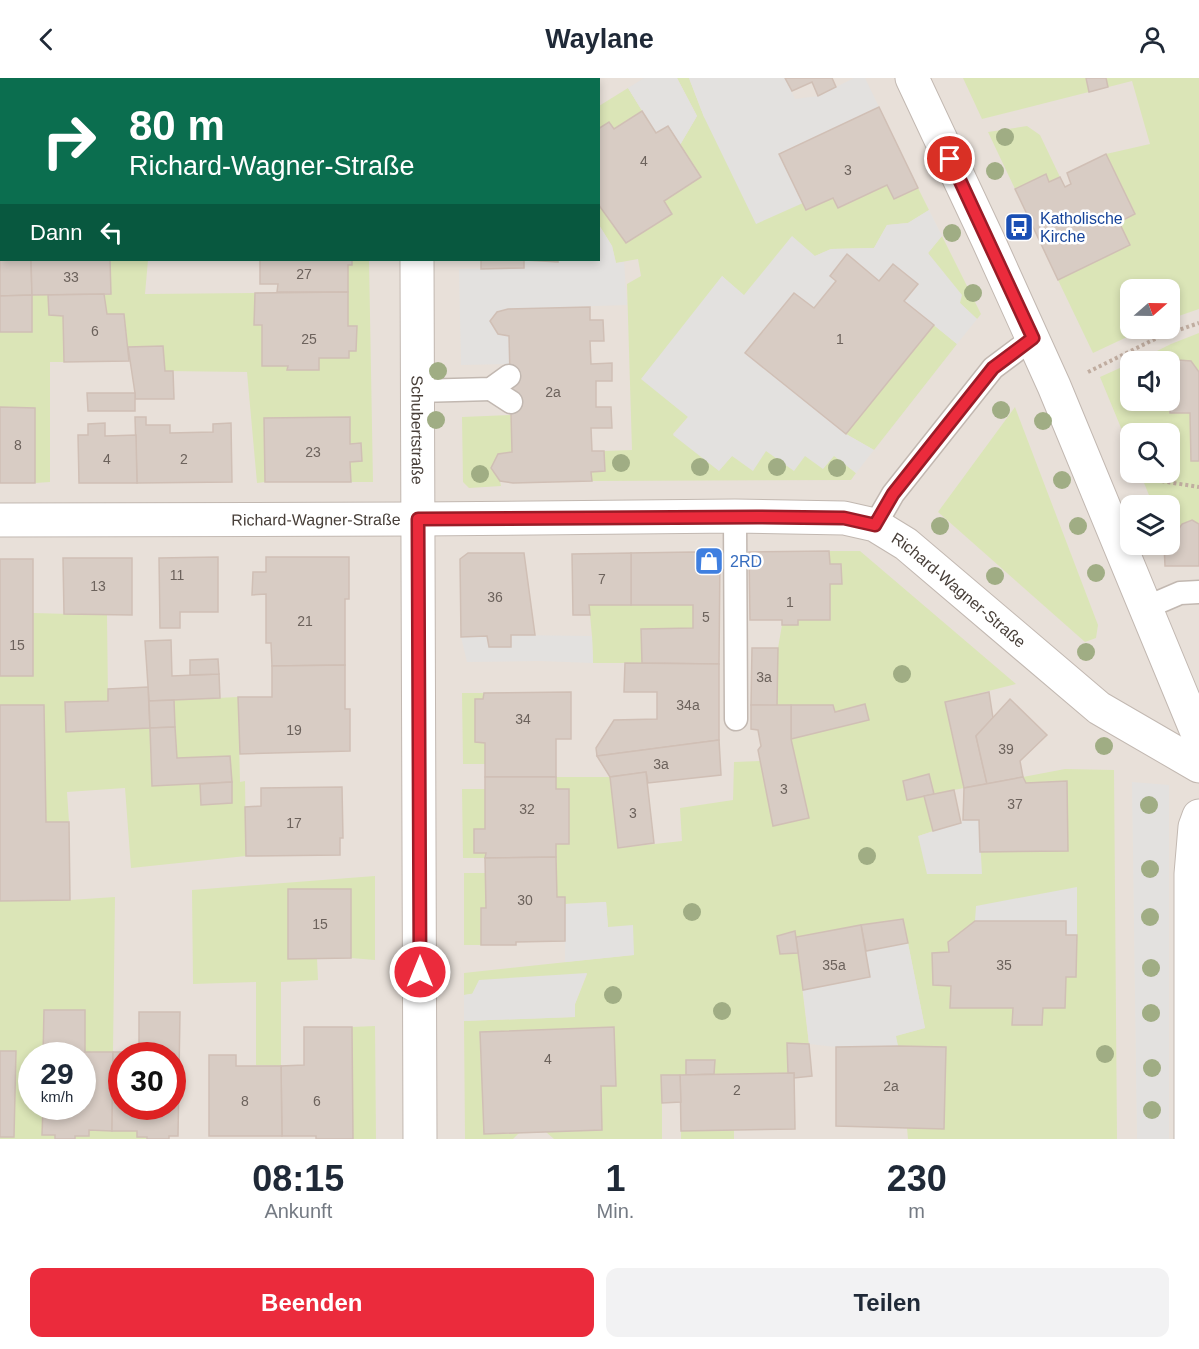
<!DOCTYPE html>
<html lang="de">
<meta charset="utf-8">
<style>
:root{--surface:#fff;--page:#f2f2f3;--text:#1f2937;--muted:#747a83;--accent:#eb2b3c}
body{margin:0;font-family:Helvetica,sans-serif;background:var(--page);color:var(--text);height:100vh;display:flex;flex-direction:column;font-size:22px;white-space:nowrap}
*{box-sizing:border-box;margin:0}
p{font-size:20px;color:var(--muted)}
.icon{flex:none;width:33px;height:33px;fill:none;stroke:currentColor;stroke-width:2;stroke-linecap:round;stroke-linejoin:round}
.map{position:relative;height:1061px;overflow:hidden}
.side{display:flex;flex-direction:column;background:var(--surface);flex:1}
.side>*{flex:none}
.hud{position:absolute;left:0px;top:0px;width:600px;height:183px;box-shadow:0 3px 9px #0003;background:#0b6e4f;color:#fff;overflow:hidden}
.needle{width:39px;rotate:70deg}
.tools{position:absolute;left:1120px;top:201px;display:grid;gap:12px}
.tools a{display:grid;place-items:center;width:60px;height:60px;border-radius:12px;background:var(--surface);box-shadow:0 3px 9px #0003;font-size:30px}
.speed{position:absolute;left:18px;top:964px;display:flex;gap:12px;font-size:30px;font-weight:700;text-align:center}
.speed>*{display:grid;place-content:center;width:78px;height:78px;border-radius:50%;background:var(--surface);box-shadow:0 3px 9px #0003;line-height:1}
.speed small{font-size:15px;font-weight:400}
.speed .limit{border:9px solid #d22;background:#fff;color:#111}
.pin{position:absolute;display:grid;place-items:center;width:51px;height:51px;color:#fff;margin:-26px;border:3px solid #fff;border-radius:50%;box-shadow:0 2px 6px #0007}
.me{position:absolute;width:66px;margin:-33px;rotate:0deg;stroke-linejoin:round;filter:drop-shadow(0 0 4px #0008)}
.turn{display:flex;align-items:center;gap:21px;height:126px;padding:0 30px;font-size:27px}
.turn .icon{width:78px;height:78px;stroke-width:2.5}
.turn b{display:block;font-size:42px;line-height:51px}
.then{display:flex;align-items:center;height:57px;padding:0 30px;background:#0003;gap:12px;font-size:22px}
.eta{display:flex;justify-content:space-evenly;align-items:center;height:102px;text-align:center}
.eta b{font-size:36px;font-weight:700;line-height:42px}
.action{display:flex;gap:12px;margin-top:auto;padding:12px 30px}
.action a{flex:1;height:69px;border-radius:12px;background:var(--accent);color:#fff;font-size:24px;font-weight:700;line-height:69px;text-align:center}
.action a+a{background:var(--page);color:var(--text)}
header{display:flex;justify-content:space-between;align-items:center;height:78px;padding:0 30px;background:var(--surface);font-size:27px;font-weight:700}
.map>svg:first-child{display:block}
</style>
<header><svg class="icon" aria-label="back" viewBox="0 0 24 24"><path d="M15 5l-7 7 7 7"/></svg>Waylane<svg class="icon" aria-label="person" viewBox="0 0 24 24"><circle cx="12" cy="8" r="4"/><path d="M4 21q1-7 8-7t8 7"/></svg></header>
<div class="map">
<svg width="1199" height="1061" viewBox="0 0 1199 1061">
<rect width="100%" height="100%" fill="#f4efeb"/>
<path fill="#e8e0d9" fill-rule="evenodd" d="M0 0H1199V763L1187 1061H0ZM2 2H598V182H2ZM1131 212H1170V250H1131ZM1131 284H1170V322H1131ZM1131 356H1170V394H1131ZM1131 428H1170V466H1131ZM32 978H82V1029H32ZM122 978H172V1029H122Z"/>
<g fill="#dbe5b7" fill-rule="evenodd">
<path d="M677 0H689L704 39 803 125 807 132 833 120 838 130 887 107 894 121 918 110 929 132 908 145 887 147 874 170 831 171 815 178 744 218 722 198 688 339 673 356 719 392 732 378 766 373 805 378 834 377 856 395 851 402 592 403 591 394 605 393 604 373 632 372 627 206 641 198 638 181 616 185 612 168 599 147V126L672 136 664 123 680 67 697 38Z"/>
<path d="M963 0H1199V231L1170 241V212H1131V250L1144 251 1093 275 1058 202 1130 167 1119 144 1135 135 1106 76 1150 66 1132 3 982 41Z"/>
<path d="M628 10 642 33 614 51H599V28Z"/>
<path d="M1027 48 1040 57 1060 99 1049 104 1045 97 1015 111 988 54Z"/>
<path d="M942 158 981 236 977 241 960 225 928 175Z"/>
<path d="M110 182H148L145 216 255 215 254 247H262V288H288V292H319V280L349 273 356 272 357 249 348 248V187L351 186 352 182H369L373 404H351L350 384 362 383 361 366H350L349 339 265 340V404L257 405 247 294 165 293 163 268 128 269 124 236H107L104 217 111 216Z"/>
<path d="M32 217H48L63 238 64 284H50V404L35 405V330L0 329V254L32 253Z"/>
<path d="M934 247 957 266 874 372 846 356Z"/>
<path d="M1199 255V294L1170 290V284H1135L1171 266Z"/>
<path d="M1131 285V322L1170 323V335H1190L1191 382 1199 383V446L1192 442 1182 446 1177 454H1170V428L1153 427 1140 395 1170 394V356H1131V374L1100 299Z"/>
<path d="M1015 329 1098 547 1096 560 1085 564 938 434Z"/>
<path d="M511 337 512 374 498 376 491 390 500 403 501 408 469 410 463 404 462 339Z"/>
<path d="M829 473H860L1016 606 945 624 964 710 934 716 928 696 903 703 907 721 924 718 933 753 919 758 981 796 980 774 1067 773 1066 704 1026 705 1023 699 1065 691 1114 692 1117 1061H908L907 1050H944L946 969 898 968 895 958 925 950 903 841 796 859 795 853 777 858 780 876 798 875 809 966 787 965 788 995 714 996V982H686V997H662V1061H554L546 1054 602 1052 601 1008 616 1007 614 949 480 954 484 1056 519 1055 513 1061H465L464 943 574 939 575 926 587 896 464 917V895L633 877 608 849 606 824 565 826 557 819 556 766H569L556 711V699H610L618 770 682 763 680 730 733 722 734 684 760 683 773 747 809 740 791 661 869 642 865 626 835 634 832 627 777 628 778 570 782 547H798V542L830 541ZM975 843 1077 857 1076 899H1066L1065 930H1043L1042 947H1013V930H951V908L933 907 932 875 949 874Z"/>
<path d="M589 527H693V550L641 551 642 585H593L592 558Z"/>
<path d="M33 535 107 537 108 623 65 624 150 650 152 707 200 706 201 727 232 725 230 678 177 680 174 622 238 619 240 704 245 703 246 778 131 790 125 710 67 714 69 744H46L44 627H0V598H33Z"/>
<path d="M462 615H484L483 621 475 622V664L485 665V686H463Z"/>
<path d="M462 711H485V751H474V774L486 775 485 780H463Z"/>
<path d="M464 795H486V830L481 831V867H464Z"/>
<path d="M375 798V882L351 880V811L317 880 318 902 281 904V988L256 987V904L193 906 192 812Z"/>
<path d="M115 819 113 974H85V932H44L43 978H32V1029H43L42 1057H55V1061H0V1059H14L16 973H0V823L70 822Z"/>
<path d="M375 948 376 1061H353L352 949Z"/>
<path d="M89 1052 137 1053 147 1059V1061H75V1058H89Z"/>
<path d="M734 1052V1061H681V1053Z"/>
</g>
<g fill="#e3e1df">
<path d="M644 0H677L697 38 680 67 668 48 656 55 628 10Z"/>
<path d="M689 0H785L795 21 818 18 854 0H865L879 29 780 75 803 125 756 146 704 39Z"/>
<path d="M929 132 942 158 928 175 962 217 960 225 977 241 957 266 904 223 917 206 879 203 847 177 830 198 836 203 814 230 794 215 746 275 846 356 874 372 856 395 834 378 823 391 805 378 794 393 766 373 753 393 732 378 719 393 673 357 688 339 641 301 722 198 744 217 792 158 815 178 831 171 874 170 887 147 908 145Z"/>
<path d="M599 147 612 168 616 185 624 184 627 227 508 231 497 234 490 243 498 256 509 258 510 286 461 287 459 191 523 190 524 182 557 184 558 182H598Z"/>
<path d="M511 557 592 558 593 585 539 583 467 584 461 559 487 558 489 569Z"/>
<path d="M1132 704 1169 707V1061H1137Z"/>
<path d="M963 742H979L982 796H927L918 758 961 745Z"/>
<path d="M1077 809V857H1066L975 843 976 828Z"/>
<path d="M606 824 608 849 633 847 634 877 565 884V826Z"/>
<path d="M908 865 925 950 896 958 898 968 836 969 809 966 803 912 870 899 866 873Z"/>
<path d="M587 895 575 926V939L464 943V917L472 916 479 902Z"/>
</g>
<g fill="#d8ccc4" stroke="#d0bfb5" stroke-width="1.5" fill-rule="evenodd">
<path d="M167 0H243L245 2H166Z"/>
<path d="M394 0H444L442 2H395Z"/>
<path d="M785 0H832L836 9 818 18 812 4 792 13Z"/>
<path d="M1086 0H1106L1108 9 1089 14Z"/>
<rect x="0" y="8" width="2" height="61"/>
<path d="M879 29 918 110 894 121 887 107 838 130 833 120 806 132 779 76Z"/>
<path d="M642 33 656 55 668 48 701 99 664 123 672 136 626 165 598 126V51L609 44 614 51Z"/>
<path d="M1106 76 1135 136 1119 144 1130 167 1058 202 1015 111 1046 96 1049 104 1060 99 1065 109 1071 106 1067 95Z"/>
<path d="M0 150H2V182H31L32 217 0 218Z"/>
<path d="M847 176 879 203 893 186 918 206 904 223 934 247 846 356 745 275 794 215 814 230 836 203 830 198Z"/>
<path d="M31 182H110L111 216 32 217Z"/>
<path d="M260 182H352V187H348V214H277L278 206H260Z"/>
<path d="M481 182H558V184L524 182V190L481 191Z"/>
<path d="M348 214V248H357L356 273H349V280H319V292H287L288 288H262V247H254L255 215Z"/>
<path d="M104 216 107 236H124L129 283 64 284 63 238 49 237 48 217Z"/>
<path d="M32 217V254H0V218Z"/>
<path d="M590 229V242H603L604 263H590L591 286 612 285V303H596V329H611L612 350H591L592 373H604L605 393 591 394 592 403 513 405 500 403 491 390 498 376 512 374 509 258 498 256 490 243 497 234 508 231Z"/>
<path d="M163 268 165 293H173L174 321H135V315L128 269Z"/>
<path d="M1178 282 1191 283 1199 294V383H1191L1190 335H1170V290Z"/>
<path d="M87 315H135V333H88Z"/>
<path d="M0 329 35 330V405H0Z"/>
<path d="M135 339H146V347H170V355L213 354V346L231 345 232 404 137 405Z"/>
<path d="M350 339V366L361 365 362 383 350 384 351 404H265L264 340Z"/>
<path d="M105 345V358L136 357 137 405H79L78 357H88V346Z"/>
<path d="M1192 442 1199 446V488H1165L1164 466H1170V454H1177L1182 446Z"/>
<path d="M829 473 830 486H841L842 506H830V542H798V547H782V542H750L749 474Z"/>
<path d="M694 474 720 475 719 586 642 585 641 551 693 550V527H631V475Z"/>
<path d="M468 475H524L535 557H511V569H489L487 558 461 559 460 481Z"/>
<path d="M631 475V527H589L590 537H573L572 476Z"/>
<path d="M218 479V534H180V550H160L159 480Z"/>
<path d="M266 479H349V521H345V587L272 588 271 565H266V516L252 517 253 494H266Z"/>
<path d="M63 480H132V537L64 536Z"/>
<rect x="0" y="481" width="33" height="117"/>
<path d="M171 562 172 598 219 596 220 620 149 623 145 563Z"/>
<path d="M752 570H778L777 628 751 627Z"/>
<path d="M218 581 219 596 190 597V582Z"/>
<path d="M625 585 719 586V662L597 678 596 670 614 642 657 641V614H624Z"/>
<path d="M345 587V631H350V673L240 676 238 619H272V588Z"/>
<path d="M148 609 150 650 66 654 65 624 108 623V611Z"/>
<path d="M571 614V661H556V699H485V665L475 664V621H483L484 615Z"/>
<path d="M989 614 993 640 976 658 987 706 964 710 945 624Z"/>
<path d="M1010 621 1047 657 1020 683 1023 699 987 706 976 658Z"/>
<path d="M174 622 175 649 150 650 149 623Z"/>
<path d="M865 626 869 642 791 661V627H833L835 634Z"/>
<path d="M0 627H44L46 744H69L70 822 0 823Z"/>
<path d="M751 627H791V661L809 740 773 748 758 672 761 668 758 652 751 651Z"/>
<path d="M175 649 177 680 230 678 232 704 152 708 150 650Z"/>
<path d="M719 662 721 697 648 705 646 694 610 699 597 678Z"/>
<path d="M646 694 654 765 618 770 610 699Z"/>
<path d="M929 696 934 716 907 722 903 703Z"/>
<path d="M485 699H556V711H569V766H556V779L485 780 486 775H474V751H485Z"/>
<path d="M1023 699 1026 705 1067 703 1068 773 980 774 979 742H963L964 710Z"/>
<path d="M232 704V725L201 727 200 706Z"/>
<path d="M342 709 343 760H340V777L246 778 245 729 261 728V710Z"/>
<path d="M954 712 961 745 933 753 924 718Z"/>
<path d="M556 779 557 819H565V863L516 864V867H481V830H486L485 780Z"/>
<path d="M288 811H351V880L288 881Z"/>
<path d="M903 841 908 865 866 873 861 847Z"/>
<path d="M975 843H1066V857H1077L1076 899H1066L1065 930H1043L1042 947H1012L1013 930H950L951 908 933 907 932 875 949 874 948 864Z"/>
<path d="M861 847 870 899 803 912 796 859Z"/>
<path d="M795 853 798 875 780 876 777 858Z"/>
<path d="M44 932H85V974H113L112 1053 89 1052V1058H75V1061H55V1057H42L43 1029H82V978H43Z"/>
<path d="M139 934H180L178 1058H169V1061H147V1059H137V1053H112L113 974H139ZM122 978H172V1029H122Z"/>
<path d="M304 949H352L353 1061H316V1058H282L281 988 304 987Z"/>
<path d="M614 949 616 1008H601L602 1052 484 1056 480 954Z"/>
<path d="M787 965 809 966 812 998 794 1000V995H788Z"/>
<path d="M898 968 946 969 944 1051 836 1048V969Z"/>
<path d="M0 973H16L14 1059H0Z"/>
<path d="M209 977H236V988H281L282 1058H209Z"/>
<path d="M686 982H715L714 996 686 997Z"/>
<path d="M794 995 795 1051 681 1053 680 997Z"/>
<path d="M661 997H680L681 1024 662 1025Z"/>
</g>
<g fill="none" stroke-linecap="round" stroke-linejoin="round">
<g stroke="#c2b8b1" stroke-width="25">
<g id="service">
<path d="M491 311 511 324"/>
<path d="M418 313 491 311 509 298"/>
<path d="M735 438 736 641"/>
<path d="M875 447 893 416 993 290 1033 260"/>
<path d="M1145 530 1180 515 1199 514"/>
</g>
</g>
<g stroke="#c2b8b1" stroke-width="35">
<g id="minor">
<path d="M301 0 303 2"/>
<path d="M912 0 988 162 1054 308 1199 659"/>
<path d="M565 2 567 0"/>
<path id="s1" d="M417 182 420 1061"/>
<path id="s2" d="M0 442 418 441 735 438 844 440 875 447 906 466 1099 630 1199 688"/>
<path d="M1191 1061V796L1195 749 1199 738"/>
</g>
</g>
<g stroke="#c0ada0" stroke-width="4" stroke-dasharray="3 3" stroke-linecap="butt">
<path d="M1088 294 1159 259 1199 245"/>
<path d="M1132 402 1142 400 1199 409"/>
</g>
<use href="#service" stroke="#fff" stroke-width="22"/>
<use href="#minor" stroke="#fff" stroke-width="33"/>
</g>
<g fill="#a0ad84">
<circle cx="1005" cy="59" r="9"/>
<circle cx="995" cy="93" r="9"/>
<circle cx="952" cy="155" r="9"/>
<circle cx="973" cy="215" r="9"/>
<circle cx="438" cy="293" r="9"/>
<circle cx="1001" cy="332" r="9"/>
<circle cx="436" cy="342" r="9"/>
<circle cx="1043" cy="343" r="9"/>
<circle cx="621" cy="385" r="9"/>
<circle cx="700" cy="389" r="9"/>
<circle cx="777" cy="389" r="9"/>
<circle cx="837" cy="390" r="9"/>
<circle cx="480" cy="396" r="9"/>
<circle cx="1062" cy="402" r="9"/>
<circle cx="940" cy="448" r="9"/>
<circle cx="1078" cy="448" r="9"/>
<circle cx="1096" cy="495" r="9"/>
<circle cx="995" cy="498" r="9"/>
<circle cx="1086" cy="574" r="9"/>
<circle cx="902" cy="596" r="9"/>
<circle cx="1104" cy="668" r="9"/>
<circle cx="1149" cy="727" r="9"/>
<circle cx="867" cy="778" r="9"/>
<circle cx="1150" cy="791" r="9"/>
<circle cx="692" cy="834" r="9"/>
<circle cx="1150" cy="839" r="9"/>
<circle cx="1151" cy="890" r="9"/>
<circle cx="613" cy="917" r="9"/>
<circle cx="722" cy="933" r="9"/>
<circle cx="1151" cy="935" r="9"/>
<circle cx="1105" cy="976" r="9"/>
<circle cx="1152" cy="990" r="9"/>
<circle cx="1152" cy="1032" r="9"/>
</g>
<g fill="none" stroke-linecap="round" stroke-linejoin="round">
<g stroke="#991c27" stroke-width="15">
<path id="route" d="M420 894 418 441 757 439 844 440 875 447 893 416 993 290 1033 260 950 81"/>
</g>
<use href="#route" stroke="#eb2b3c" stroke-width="10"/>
</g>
<defs>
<g id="bus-square" transform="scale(1.5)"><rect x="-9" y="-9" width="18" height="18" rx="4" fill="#1a4fb4" stroke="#fff"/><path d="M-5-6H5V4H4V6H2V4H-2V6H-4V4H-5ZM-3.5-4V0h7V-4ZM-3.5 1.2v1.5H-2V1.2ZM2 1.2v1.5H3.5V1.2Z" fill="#fff"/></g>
<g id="shop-square" transform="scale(1.5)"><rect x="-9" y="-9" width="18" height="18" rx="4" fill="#3f7fe0" stroke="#fff"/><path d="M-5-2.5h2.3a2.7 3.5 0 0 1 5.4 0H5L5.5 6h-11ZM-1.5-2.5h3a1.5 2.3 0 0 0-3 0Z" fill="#fff"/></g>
</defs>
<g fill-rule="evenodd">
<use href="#bus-square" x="1019" y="149"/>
<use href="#shop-square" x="709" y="483"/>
</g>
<g text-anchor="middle" stroke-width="5" stroke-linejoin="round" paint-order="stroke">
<g font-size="14" fill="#6c625c">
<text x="644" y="88">4</text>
<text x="848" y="97">3</text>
<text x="304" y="201">27</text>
<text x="71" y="204">33</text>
<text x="95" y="258">6</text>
<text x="309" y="266">25</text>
<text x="840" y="266">1</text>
<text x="553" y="319">2a</text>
<text x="18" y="372">8</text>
<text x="313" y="379">23</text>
<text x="107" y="386">4</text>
<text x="184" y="386">2</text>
<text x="177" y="502">11</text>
<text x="602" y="506">7</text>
<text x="98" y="513">13</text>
<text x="495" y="524">36</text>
<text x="790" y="529">1</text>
<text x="706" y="544">5</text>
<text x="305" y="548">21</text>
<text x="17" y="572">15</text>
<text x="764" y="604">3a</text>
<text x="688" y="632">34a</text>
<text x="523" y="646">34</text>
<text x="294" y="657">19</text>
<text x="1006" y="676">39</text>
<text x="661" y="691">3a</text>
<text x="784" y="716">3</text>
<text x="1015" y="731">37</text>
<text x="527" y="736">32</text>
<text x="633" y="740">3</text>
<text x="294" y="750">17</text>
<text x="525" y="827">30</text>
<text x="320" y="851">15</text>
<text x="834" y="892">35a</text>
<text x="1004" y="892">35</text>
<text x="548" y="986">4</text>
<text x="891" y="1013">2a</text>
<text x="737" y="1017">2</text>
<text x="245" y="1028">8</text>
<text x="317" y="1028">6</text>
</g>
<g font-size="16" fill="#164399" stroke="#fff" text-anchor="start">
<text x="1040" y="146">Katholische<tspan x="1040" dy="18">Kirche</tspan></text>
</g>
<g font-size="16" fill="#483f39" stroke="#fff">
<text dy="6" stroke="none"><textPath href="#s1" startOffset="170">Schubertstraße</textPath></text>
<text dy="6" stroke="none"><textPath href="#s2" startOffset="316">Richard-Wagner-Straße</textPath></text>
<text dy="6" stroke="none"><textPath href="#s2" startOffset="982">Richard-Wagner-Straße</textPath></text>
</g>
<g font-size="16" fill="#366cbe" stroke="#fff" text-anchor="start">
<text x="730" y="489">2RD</text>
</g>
</g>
</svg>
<div class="tools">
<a><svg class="needle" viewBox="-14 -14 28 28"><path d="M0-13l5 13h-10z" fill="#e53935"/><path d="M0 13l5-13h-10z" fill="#747a83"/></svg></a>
<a><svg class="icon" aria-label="sound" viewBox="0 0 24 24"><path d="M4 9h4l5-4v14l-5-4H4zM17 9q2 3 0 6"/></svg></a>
<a><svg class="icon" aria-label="search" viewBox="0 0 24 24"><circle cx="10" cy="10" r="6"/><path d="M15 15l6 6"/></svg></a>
<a><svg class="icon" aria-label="layers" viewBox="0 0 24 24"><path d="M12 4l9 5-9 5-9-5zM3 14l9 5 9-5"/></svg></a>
</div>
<div class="speed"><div>29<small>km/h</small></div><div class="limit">30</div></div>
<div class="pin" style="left:950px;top:81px;background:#d93025"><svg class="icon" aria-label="arrive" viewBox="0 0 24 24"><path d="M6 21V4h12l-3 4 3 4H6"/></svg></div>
<svg class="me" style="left:420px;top:894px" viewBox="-20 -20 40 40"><circle r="17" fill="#eb2b3c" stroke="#fff" stroke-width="3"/><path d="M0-11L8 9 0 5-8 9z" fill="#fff"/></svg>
<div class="hud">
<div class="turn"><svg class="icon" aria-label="right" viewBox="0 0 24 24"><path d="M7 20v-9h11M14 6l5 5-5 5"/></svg><div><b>80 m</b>Richard-Wagner-Straße</div></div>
<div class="then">Dann<svg class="icon" aria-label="left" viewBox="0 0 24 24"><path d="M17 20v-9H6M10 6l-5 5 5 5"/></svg></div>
</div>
</div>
<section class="side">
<div class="eta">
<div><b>08:15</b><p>Ankunft</p></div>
<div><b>1</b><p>Min.</p></div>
<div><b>230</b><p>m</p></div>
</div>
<div class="action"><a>Beenden</a><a>Teilen</a></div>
</section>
